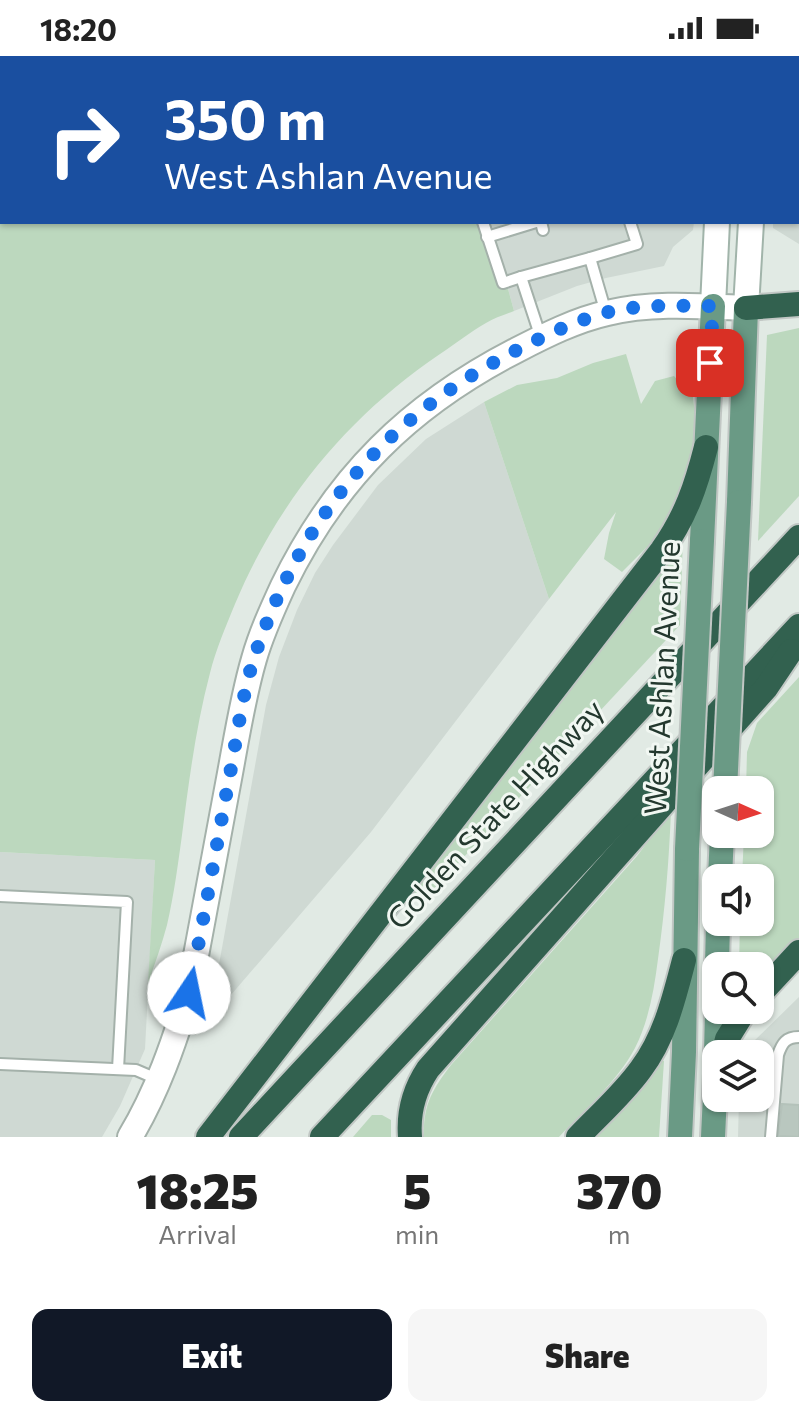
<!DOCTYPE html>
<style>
:root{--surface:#fff;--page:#f6f6f6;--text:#222;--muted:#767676;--accent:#111827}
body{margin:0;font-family:Commissioner,sans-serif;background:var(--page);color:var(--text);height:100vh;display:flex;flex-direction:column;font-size:30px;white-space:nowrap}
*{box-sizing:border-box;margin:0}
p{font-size:26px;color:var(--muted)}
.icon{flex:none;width:44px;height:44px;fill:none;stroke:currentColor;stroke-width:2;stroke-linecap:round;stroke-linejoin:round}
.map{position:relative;height:1081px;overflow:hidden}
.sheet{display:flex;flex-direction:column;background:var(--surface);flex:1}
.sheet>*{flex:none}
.hud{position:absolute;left:0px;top:0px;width:800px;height:168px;box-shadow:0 2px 6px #0004;background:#1a4fa0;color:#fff;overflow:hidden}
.needle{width:52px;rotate:93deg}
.tools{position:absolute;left:702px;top:720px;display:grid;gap:16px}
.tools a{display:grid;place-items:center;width:72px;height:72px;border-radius:16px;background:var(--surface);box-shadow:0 2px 6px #0004;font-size:40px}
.pin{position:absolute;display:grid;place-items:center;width:68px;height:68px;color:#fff;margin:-34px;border-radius:16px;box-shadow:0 4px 12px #0006}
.me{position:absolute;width:88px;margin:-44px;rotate:11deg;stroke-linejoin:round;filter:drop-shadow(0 0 6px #0008)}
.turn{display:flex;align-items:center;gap:28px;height:168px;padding:0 32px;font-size:36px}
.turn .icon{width:104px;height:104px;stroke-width:2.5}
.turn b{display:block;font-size:56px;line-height:68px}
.eta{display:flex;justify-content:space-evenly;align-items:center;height:136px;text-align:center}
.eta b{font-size:48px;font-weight:800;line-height:56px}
.primary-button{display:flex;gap:16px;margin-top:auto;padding:16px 32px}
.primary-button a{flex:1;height:92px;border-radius:16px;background:var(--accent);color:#fff;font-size:32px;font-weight:800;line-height:92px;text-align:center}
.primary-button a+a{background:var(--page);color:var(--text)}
.status{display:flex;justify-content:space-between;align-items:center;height:56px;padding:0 40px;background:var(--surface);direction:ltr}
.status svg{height:22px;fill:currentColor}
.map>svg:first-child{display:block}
</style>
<div class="status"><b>18:20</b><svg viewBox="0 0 49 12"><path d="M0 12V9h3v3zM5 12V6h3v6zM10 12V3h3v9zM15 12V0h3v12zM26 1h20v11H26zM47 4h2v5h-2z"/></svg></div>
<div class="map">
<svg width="799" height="1081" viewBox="0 0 799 1081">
<rect width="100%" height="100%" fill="#e1eae4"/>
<g fill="#cfd9d3">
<path d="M781 0H799V188L773 172V166H798V2H781Z"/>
<path d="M490 166H694L693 174 673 191 664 210 606 222 577 230 514 255Z"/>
<path d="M484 346 549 543 371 776 206 968 216 925 266 649 279 601 297 554 315 517 333 489 378 429 426 383Z"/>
<path d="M0 796 155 804 145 993 120 1050 102 1081H0Z"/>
<path d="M799 941V1081H738L739 1042H760V998H749L754 985Z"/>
</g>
<g fill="#bcd8be">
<path d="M0 0H704V2H2V166H490L514 255C504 259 494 262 486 267 470 276 455 288 440 298 348 360 278 445 235 548 226 570 216 593 210 617 196 670 189 724 182 779 178 808 174 839 167 869 162 888 155 907 148 927L155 804 0 796Z"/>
<path d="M799 272V440L758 485 767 279Z"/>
<path d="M626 298 641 348 655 325 674 320 693 341 697 376 690 421 661 477 622 516 604 503 609 477 616 456 549 543 484 346 517 329 557 322 593 307Z"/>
<path d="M683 480 680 569 422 846 417 844 408 834Z"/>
<path d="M799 621V882L760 924V910H739L740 866H760V822H742L744 778H760V734H746L747 696 757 667Z"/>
<path d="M671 755C669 805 665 854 658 903 654 934 649 964 635 992 617 1026 585 1053 559 1081H424C423 1049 432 1034 451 1009L637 800Z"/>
<path d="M657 1002 664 1005 659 1081H586Z"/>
<path d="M372 1059H382L391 1064V1081H353Z"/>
</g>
<path fill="#b9c7bf" stroke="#b4c2ba" stroke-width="2" d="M782 1048 799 1049V1081L778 1080Z"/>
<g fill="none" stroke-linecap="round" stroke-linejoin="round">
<g stroke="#a4b1aa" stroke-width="14">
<g id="service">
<path d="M798 83H799"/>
<path d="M798 142 799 141"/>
<path d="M483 166 503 227 521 221"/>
<path d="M541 166 543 174"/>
<path d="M487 181 536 166"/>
<path d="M590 202 637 188 630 166"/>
<path d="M541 282 521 221 590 202 606 257"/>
<path d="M0 840 127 846 118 1013"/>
<path d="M0 1008 136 1014 157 1023"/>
<path d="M771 1081 778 999C782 987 786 981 799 981"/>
</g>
</g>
<g stroke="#a4b1aa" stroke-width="28">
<path id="tertiary" d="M130 1081C157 1036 174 987 189 937 202 867 215 798 228 728 236 686 242 644 254 603 261 578 272 554 283 530 336 421 410 349 517 294 546 279 576 264 607 257 652 246 700 250 746 252"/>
</g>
<g stroke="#a1b4aa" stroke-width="28">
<g id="secondary">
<path d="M725 2V0"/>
<path d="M759 2V0"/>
<path d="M713 250 717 166"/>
<path d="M746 252 751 166"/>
</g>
</g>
<g stroke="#c1c7c4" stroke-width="28">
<g id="primary">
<path d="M739 446 746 252"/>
<path d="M702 485 713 250"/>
<path d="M720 822 722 778"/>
<path d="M717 910 718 866"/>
<path d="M716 998 717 954"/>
<path d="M680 1081 684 996 687 793"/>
<path d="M713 1081 716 1018"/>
</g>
</g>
<g stroke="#c1c7c4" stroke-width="28">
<g id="motorway">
<path d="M746 252 799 248"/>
<path d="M760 938 799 896"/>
<path d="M723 998 727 983 745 954"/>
<path d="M208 1081 662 494C686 460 696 430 706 391"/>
<path d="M241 1081 799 481"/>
<path d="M322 1081 799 570"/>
<path d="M410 1081C408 1056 414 1034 428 1013L766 632 791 595"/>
<path d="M578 1081C599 1059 623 1038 641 1013 665 981 674 942 684 904"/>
</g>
</g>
<use href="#service" stroke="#fff" stroke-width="10"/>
<use href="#tertiary" stroke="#fff" stroke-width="24"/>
<use href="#secondary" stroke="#fff" stroke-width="24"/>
<use href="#primary" stroke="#6a9a85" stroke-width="24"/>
<use href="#motorway" stroke="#32614f" stroke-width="24"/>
<g stroke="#c1c7c4" stroke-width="28" stroke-linecap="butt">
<g id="primary-bridge">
<path d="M725 734 739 446"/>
<path d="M687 793 702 485"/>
</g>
</g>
<use href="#primary-bridge" stroke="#6a9a85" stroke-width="24"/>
</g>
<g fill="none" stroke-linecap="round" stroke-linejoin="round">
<path stroke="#1a73e8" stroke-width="14" stroke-dasharray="0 25.2" d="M189 937C203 866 216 794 229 723 237 682 242 638 255 599 302 460 385 362 515 295 544 280 573 266 604 257 639 248 677 250 713 250L710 307"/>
</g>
<g text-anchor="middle" stroke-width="6" stroke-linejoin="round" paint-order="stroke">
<g font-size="30" fill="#23382e" stroke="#f1f7f2">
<text transform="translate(663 622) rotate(-87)" y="10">West Ashlan Avenue</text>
<text transform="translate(496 759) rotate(-47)" y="10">Golden State Highway</text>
</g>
</g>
</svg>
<div class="tools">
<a><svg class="needle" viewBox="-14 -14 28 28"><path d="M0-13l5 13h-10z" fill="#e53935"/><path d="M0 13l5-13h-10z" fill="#767676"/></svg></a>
<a><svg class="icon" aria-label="sound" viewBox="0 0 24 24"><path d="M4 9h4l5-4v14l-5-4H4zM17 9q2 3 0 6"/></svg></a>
<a><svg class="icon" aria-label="search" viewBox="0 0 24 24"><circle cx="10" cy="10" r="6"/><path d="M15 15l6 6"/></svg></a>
<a><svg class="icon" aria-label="layers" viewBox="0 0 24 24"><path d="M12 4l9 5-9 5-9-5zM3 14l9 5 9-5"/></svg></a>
</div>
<div class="pin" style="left:710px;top:307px;background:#d93025"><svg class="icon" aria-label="arrive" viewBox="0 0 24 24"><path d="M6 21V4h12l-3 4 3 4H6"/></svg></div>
<svg class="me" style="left:189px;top:937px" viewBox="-20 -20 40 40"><circle r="19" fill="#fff"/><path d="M0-13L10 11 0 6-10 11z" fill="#1a73e8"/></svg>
<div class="hud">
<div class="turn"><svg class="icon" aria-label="right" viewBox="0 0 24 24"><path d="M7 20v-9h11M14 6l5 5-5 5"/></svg><div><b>350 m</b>West Ashlan Avenue</div></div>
</div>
</div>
<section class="sheet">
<div class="eta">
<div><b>18:25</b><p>Arrival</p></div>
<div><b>5</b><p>min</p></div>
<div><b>370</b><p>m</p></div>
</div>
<div class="primary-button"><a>Exit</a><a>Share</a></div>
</section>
